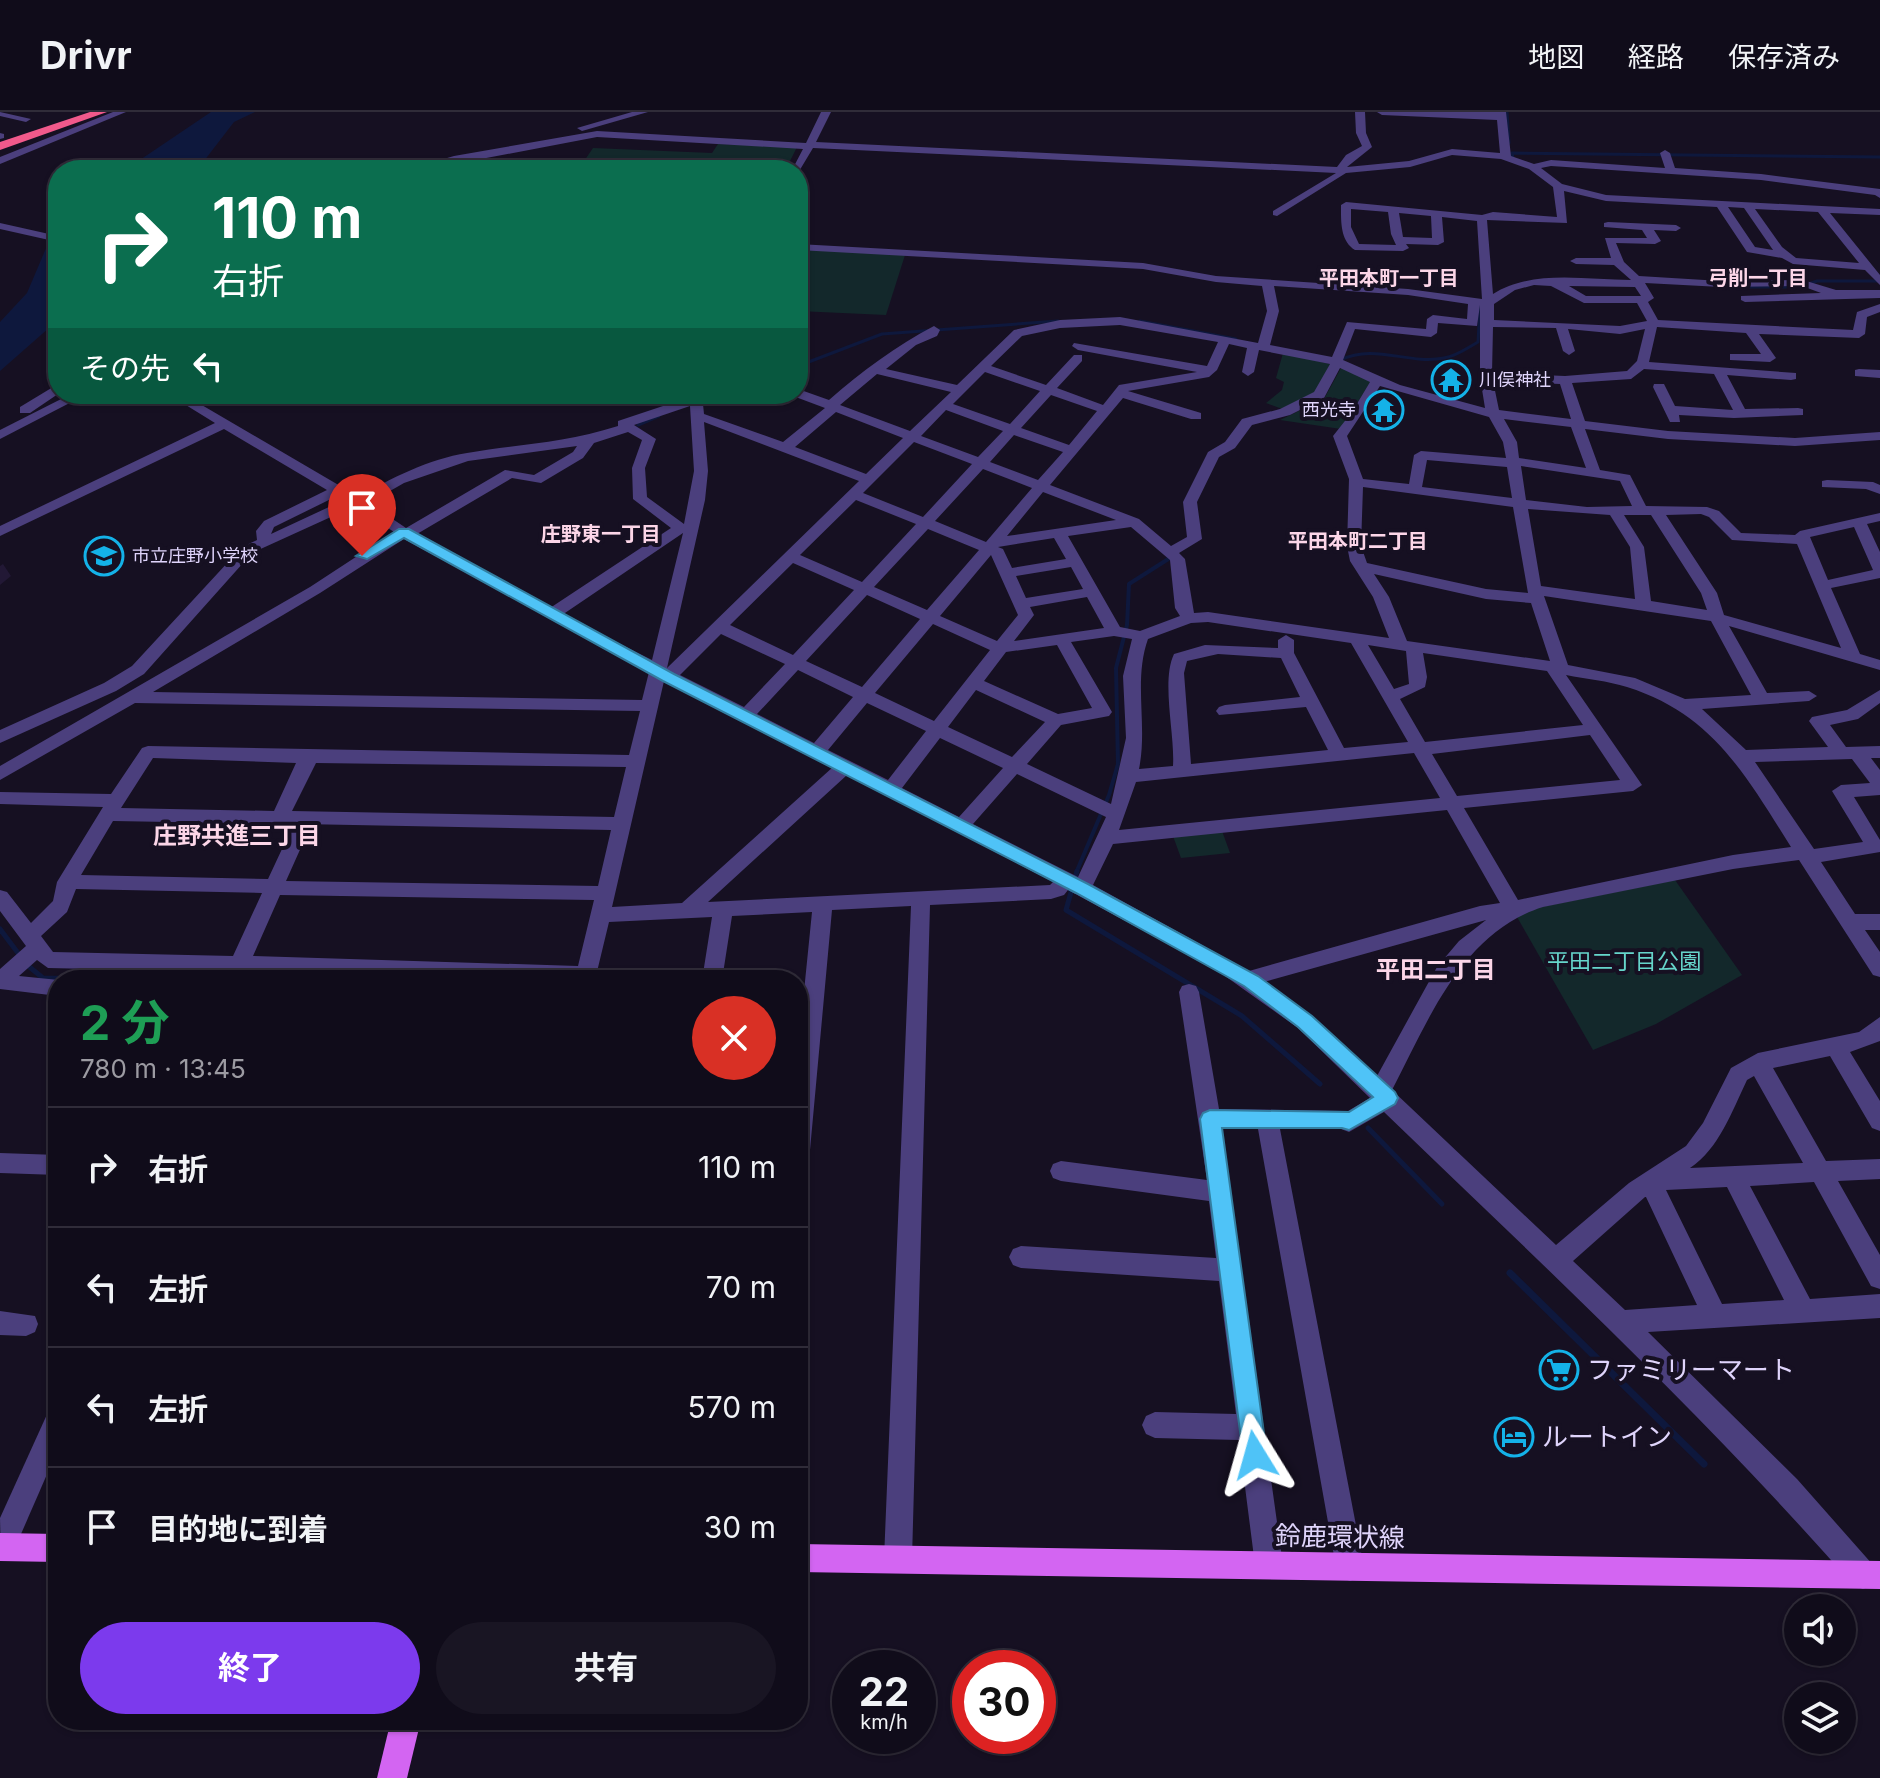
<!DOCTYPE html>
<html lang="ja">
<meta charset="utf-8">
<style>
:root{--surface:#100c1a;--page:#191523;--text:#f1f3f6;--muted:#9c9ba2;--line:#302c39;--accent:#7c3aed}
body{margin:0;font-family:Inter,"Noto Sans JP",sans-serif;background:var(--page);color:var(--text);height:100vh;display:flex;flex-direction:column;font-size:30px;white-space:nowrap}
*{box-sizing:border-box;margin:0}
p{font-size:26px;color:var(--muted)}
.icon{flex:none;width:44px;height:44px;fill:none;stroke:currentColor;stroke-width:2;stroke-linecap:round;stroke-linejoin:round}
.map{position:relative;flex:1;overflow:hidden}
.side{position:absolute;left:48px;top:858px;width:760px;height:760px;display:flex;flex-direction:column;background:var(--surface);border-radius:32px;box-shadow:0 2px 6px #0004,0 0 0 2px var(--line)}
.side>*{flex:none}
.banner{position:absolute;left:48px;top:48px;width:760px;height:244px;border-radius:32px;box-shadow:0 2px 6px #0004,0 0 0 2px var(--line);background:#0b6e4f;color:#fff;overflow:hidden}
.tools{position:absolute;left:1784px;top:1482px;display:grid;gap:16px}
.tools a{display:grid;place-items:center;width:72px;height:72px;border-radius:50%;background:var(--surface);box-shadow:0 2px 6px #0004,0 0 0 2px var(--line);font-size:40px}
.speed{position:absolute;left:832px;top:1538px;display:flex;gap:16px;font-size:40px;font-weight:700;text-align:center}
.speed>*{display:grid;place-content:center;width:104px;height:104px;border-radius:50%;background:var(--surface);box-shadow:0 2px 6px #0004,0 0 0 2px var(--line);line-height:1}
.speed small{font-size:20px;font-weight:400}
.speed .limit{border:12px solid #d22;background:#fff;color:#111}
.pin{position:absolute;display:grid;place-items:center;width:68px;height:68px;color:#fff;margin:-82px -34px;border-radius:50% 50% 50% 0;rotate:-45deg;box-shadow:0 0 8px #0007}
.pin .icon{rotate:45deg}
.me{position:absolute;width:88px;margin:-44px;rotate:352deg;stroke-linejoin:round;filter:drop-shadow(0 0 6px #0008)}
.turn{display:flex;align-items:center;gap:28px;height:168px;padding:0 32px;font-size:36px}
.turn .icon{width:104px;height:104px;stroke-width:2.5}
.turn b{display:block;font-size:56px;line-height:68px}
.then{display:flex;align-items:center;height:76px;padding:0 32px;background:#0003;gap:16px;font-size:30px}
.round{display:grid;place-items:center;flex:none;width:84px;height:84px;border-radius:42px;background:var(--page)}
.head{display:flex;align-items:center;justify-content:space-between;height:136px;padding:0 32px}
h1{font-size:48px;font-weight:700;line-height:60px;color:#1e9e55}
.action{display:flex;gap:16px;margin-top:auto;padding:16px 32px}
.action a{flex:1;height:92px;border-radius:48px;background:var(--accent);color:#fff;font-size:32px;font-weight:700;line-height:92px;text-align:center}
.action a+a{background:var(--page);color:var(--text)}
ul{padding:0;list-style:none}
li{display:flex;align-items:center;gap:24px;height:120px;padding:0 32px;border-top:2px solid var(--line)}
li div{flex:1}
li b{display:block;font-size:30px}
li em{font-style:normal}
header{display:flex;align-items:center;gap:48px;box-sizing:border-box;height:112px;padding:0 40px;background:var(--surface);border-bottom:2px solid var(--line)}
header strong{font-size:38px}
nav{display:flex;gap:44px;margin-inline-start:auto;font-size:28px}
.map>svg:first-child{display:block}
</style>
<header>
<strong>Drivr</strong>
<nav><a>地図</a><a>経路</a><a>保存済み</a></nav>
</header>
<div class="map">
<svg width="1880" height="1666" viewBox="0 0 1880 1666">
<rect width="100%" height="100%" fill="#161022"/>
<g fill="#13282b">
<path d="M718 32 797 35 787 55 714 50V58H578L593 36 712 41Z"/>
<path d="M798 137 905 143 886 203 798 199Z"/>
<path d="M1283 241 1330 252 1317 281 1285 298 1266 291 1282 278 1284 270 1276 266Z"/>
<path d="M1341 256 1371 269 1341 317 1280 308 1324 287Z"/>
<path d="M1222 719 1230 741 1181 746 1173 724Z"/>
<path d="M1675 768 1742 863 1656 912 1593 938 1517 805 1536 796Z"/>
</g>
<g fill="#0e183d">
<path d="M211 0H255L234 10 197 58H125Z"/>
<path d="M58 108V208L0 259V210L27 181Z"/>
</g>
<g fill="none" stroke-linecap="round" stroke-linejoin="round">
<g stroke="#0e183d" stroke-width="3">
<path d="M1507 0 1509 31"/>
<path d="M1509 45 1513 46 1512 41 1880 45"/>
<path d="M1747 175H1800L1817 169H1880"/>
<path d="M1140 209 1236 227"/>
<path d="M1340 248C1376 231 1407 253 1444 246 1457 244 1467 236 1478 230L1480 195"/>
<path d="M798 254 882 222 1058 209"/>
<path d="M698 290 721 282"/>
<path d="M638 313 659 304"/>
<path d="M1170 446 1173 444"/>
</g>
<path stroke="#0e183d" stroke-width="4" d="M1076 761 1109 683 1118 652 1116 556 1127 513 1129 472 1173 444"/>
<g stroke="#0e183d" stroke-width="5">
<path d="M1077 759 1066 798 1242 904 1320 972"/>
<path d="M0 817 21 845"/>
<path d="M27 853 43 866 303 868"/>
<path d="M1368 1016 1442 1092"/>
</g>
<path stroke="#0e183d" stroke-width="7" d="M1510 1161 1704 1352"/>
<g fill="#4b3f7d" fill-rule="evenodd">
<path d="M0 0 31 7 26 10 0 4Z"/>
<path d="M113 0H126L0 52V45Z"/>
<path d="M632 0H648L582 19 577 16Z"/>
<path d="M821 0H831L816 30 1337 55 1346 43 1362 34 1356 21 1355 0H1365L1366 21 1372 35 1347 55 1409 49 1452 37 1500 41 1497 8 1382 3 1377 0H1506L1511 44 1534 52 1551 48 1665 56 1660 41 1665 38 1670 41 1675 56 1761 62 1880 77V86L1875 83 1761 68 1551 54 1541 56 1562 72 1606 83 1880 97V103L1830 101 1880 163V173L1865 158 1793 152 1782 146 1747 140 1717 95 1606 89 1564 79 1567 111 1487 108 1493 182C1532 157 1586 168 1631 168L1614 153 1576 152 1570 149 1576 146H1611L1605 126H1647L1642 118 1604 115V111L1608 110 1676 113 1681 116 1676 119 1654 118 1661 129 1655 132 1616 131 1624 150 1639 164 1721 169 1803 168 1836 178H1880V186L1745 190 1741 188V184L1821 181 1802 174 1721 175 1645 171 1654 186 1648 190 1658 208 1853 218 1857 200 1880 192V200L1867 205 1865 222 1859 226 1759 222 1776 246 1770 250 1730 248V242H1761L1746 221 1657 215 1649 250 1796 261V267L1791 268 1727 263 1745 297 1798 296 1803 297V303L1734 306 1679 303 1680 310H1670L1653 275 1654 272H1664L1675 294 1733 298 1714 262 1644 257 1631 267 1572 271 1585 309 1668 319 1795 326 1880 320V328L1795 334 1668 327 1585 317 1600 358 1630 363 1646 394 1707 395 1719 399 1741 421 1795 423 1800 419 1880 401V409L1867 412 1880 440V466L1831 476 1860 542 1880 548V558L1729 514 1767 581 1809 579 1817 584 1809 589 1702 597 1746 638 1828 635 1809 609 1812 605 1847 598 1880 578V591L1858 607 1830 613 1846 635 1880 634V646H1871L1880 658V683L1854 685 1880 728V740L1821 750 1855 802H1880V818H1865L1880 840V865L1873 863 1799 748 1733 757 1543 795C1462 820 1428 909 1392 978L1556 1133 1629 1071 1686 1034 1703 1011 1731 956 1758 941 1859 920 1880 905V929L1850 940 1880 989V1019L1872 1016 1830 944 1773 956 1826 1049 1880 1047V1067L1838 1069 1880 1143V1177L1871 1174 1814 1070 1750 1074 1810 1187 1880 1182V1206L1648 1220 1797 1367 1873 1453 1877 1463 1873 1473 1863 1477 1853 1473C1707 1306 1544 1154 1384 1000L1349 1020 1341 1017H1280L1364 1455 1360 1465 1350 1469 1340 1465 1336 1455 1258 1017H1222L1283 1453 1279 1463 1269 1467 1259 1463 1255 1453 1239 1328 1155 1326 1146 1322 1142 1313 1146 1304 1155 1300 1236 1302 1219 1169 1021 1156 1013 1153 1009 1145 1013 1137 1021 1134 1216 1146 1209 1089 1061 1069 1053 1066 1050 1059 1053 1052 1061 1049 1207 1068 1179 880 1182 874 1189 872 1196 874 1199 880 1219 997 1348 999 1370 986 1298 916 1218 859 1068 778 1064 783 1051 787 930 793 912 1447 908 1457 898 1461 888 1457 884 1447 911 794 832 798 809 1049 806 1056 798 1059V939L812 800 732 804 722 868H702L712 805 609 810 595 868 48 856 37 848 19 864 59 868 58 884 0 877V857L26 834 0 799V778L7 780 31 811 53 789 57 770 103 695 0 692V680L111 682 142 636 148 634 629 643 640 599 135 591 0 668V654L310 475 394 420 355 394 252 441 144 562 116 579 0 631V618L104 571 132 554 242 435 257 428 256 419 264 409 327 378 224 317 0 424V414L215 311 168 282H183L359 385C391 366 429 347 467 341 521 332 564 331 618 314V309L690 285V282H702L704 302 783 330 825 296 793 284 798 282V277L829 288C861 260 897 233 934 214L940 218 937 224 916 233 886 257 957 273 1014 218 1060 208 1120 205 1258 231 1267 199 1262 174 1216 170 1143 157 798 138V132L1143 151 1216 164 1408 177 1482 187 1477 109 1442 105 1444 130 1438 133 1406 132 1409 136 1403 139 1355 138C1340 129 1341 109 1341 93L1346 90 1482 103 1493 100 1557 105 1553 75 1529 57 1501 47 1452 43 1410 55 1346 61 1277 104 1273 103V99L1336 61 813 36 798 61V58H792L803 37 597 25 423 58H406L454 44 597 19 806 31ZM1728 95 1744 96 1773 138 1755 135ZM1351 97 1388 100 1391 122 1396 133 1359 132 1351 115ZM1755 97 1818 100 1859 151 1796 146 1782 135ZM1399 101 1431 104 1432 126 1403 125ZM1534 173 1551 174 1584 191H1637L1647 209 1620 214 1494 208V192L1515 178ZM1274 174 1408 183 1468 192 1467 207 1433 203 1427 207 1426 217 1347 210 1332 245 1270 233 1279 199ZM1569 174 1635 175 1641 184H1586ZM1480 193V265L1485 296 1400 273 1343 248 1355 217 1431 225 1437 221 1438 211 1477 214ZM1120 213 1218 230 1207 254 1074 231 1072 234 1078 238 1197 260 1119 273 1103 293 1057 276 1082 249V243H1074L1046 273 991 254 1022 224 1060 216ZM1493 215 1556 216 1563 239 1569 243 1575 239 1568 217 1620 222 1645 217 1637 249 1627 259 1565 264 1492 261ZM1229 232 1247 236 1242 260 1248 264 1254 260 1259 238 1330 252 1314 280 1280 297 1242 307 1225 330 1208 340 1183 390 1187 425 1171 434 1139 407 1050 373 1123 286 1191 307H1201V301L1128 279 1209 265 1217 258ZM1340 256 1370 270 1352 300 1333 324 1349 367 1347 434 1350 449 1373 485 1389 526 1208 500 1194 501 1185 447 1179 441 1202 427 1197 390 1219 345 1235 336 1252 313 1290 303 1324 286ZM985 260 1040 279 1010 312 953 292ZM877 262 951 280 910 319 840 293ZM1493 269 1560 272 1571 307 1499 298ZM1380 274 1489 305 1503 330 1506 346 1421 339 1414 343 1409 372 1363 367 1347 324ZM1051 283 1097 299 1069 333 1021 316ZM690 294 694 359 684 412 647 385 645 356 656 327 634 313ZM946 298 1003 319 978 345 921 324ZM836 300 903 326 866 362 795 335ZM1504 307 1571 315 1586 356 1519 346 1517 330ZM704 310 859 369 667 556 705 388 708 359ZM628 320 642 328 632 356 633 387 671 416 550 496 417 422 512 366 541 371 583 346 594 331ZM1014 323 1063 340 1038 368 990 350ZM914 330 972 352 923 405 863 381ZM577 334 573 340 534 363 505 358 406 416 369 391 404 371 468 349ZM1427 348 1507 355 1512 386 1422 375ZM1521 354 1620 369 1632 394 1587 395 1526 388ZM983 357 1032 376 986 430 935 409ZM1363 375 1513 395 1528 481 1486 477 1367 451 1361 434ZM1043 380 1116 408 1007 424ZM337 384 344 388 271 422 274 415ZM856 388 916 412 862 470 800 443ZM1528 397 1610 403 1630 435 1635 487 1541 474ZM1701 402 1709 405 1732 428 1797 432 1841 536 1724 503 1717 481 1666 403ZM1624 403H1651L1701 481 1707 498 1651 489 1644 435ZM1131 415 1170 448 1175 496 1180 504 1140 519 1120 515 1068 424ZM1854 415 1873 458 1828 468 1810 425ZM928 417 979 438 927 498 874 475ZM683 421 652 548 562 503ZM1054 426 1066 447 1012 456 1003 437 998 435ZM404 427 649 560 642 588 153 580 320 481ZM991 443 1018 503 997 529 940 504ZM793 451 854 478 793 543 730 513ZM1071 455 1083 477 1026 486 1016 464ZM1374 462 1486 487 1531 491 1550 549 1407 529 1389 485ZM867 483 920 507 862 575 806 549ZM1544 484 1711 509 1751 583 1685 587 1635 566 1568 553ZM1087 485 1104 516 1014 529 1034 503 1030 495ZM1208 510 1351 531 1408 630 1344 636 1294 541V528L1286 523 1278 528V536L1205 533 1174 542C1161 569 1175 622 1173 654L1139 657C1148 613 1133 569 1148 527L1191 511ZM933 512 990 538 934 609 875 581ZM721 522 785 552 744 595 680 563ZM1114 524 1132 527 1123 564 1126 626 1111 692 1027 652 1061 613 1109 604 1112 600 1071 530ZM1057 533 1092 596 1058 602 984 569 1006 540ZM1368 533 1406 539 1409 572 1394 577ZM1423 541 1547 559 1583 613 1425 630 1400 587 1425 575 1427 565ZM1218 542 1281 546 1300 585 1225 593 1219 595 1216 599 1219 603 1306 595 1328 638 1191 652 1184 561 1187 549ZM798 558 853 585 814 631 757 602ZM1566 563C1586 567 1608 569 1627 575 1713 602 1746 664 1791 735L1733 743 1518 788 1464 696 1633 679 1642 673ZM664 569 833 655 682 791 612 795ZM976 578 1045 610 1012 645 948 615ZM867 591 926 619 888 668 828 638ZM1590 623 1620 668 1457 684 1432 642ZM940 626 1003 656 959 705 902 676ZM1414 641 1440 686 1119 718 1136 670ZM153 646 296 651 274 699 121 696ZM1852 647 1870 671 1841 673 1832 679 1863 730 1814 737 1755 650ZM316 651 626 655 614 705 292 699ZM1017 662 1106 705 1078 765 973 712ZM847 663 1053 770 1050 773 708 790ZM1447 698 1500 791 1480 794 1249 859 1093 773 1113 732ZM113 709 282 712 289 722 268 767 81 763ZM301 712 611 718 598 774 286 769 307 722ZM76 777 262 781 233 844 53 840 41 824 67 800ZM280 783 594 788 578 854 253 844ZM1486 808 1459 829 1437 855 1377 964 1312 904 1264 870ZM1754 964 1803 1051 1690 1056C1719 1037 1732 999 1747 968ZM1727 1075 1784 1188 1722 1192 1666 1078ZM1645 1085H1646L1697 1193 1625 1198 1573 1149Z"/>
<path d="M0 21 4 22V26L0 27Z"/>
<path d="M0 111 58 124V130L0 117Z"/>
<path d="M1859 257 1880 258V266L1855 264V258Z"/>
<path d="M58 272V282L30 301H20V295Z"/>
<path d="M71 282H87L0 327V318Z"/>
<path d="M1827 368 1873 370 1880 373V382L1866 377 1822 375V369Z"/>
<path d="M0 1041 58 1043V1063L0 1061Z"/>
<path d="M0 1199 35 1204 38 1212 35 1220 26 1224 0 1223Z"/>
<path d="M58 1294V1337L11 1445 1 1449 0 1406 49 1298Z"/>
</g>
<g fill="#d365f2" fill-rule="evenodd">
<path d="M0 1421 58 1422V1450L0 1449Z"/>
<path d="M798 1432 1880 1449V1477L798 1460Z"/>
<path d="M391 1608H421L407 1666H377Z"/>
</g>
<path fill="#f1598b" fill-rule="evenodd" d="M90 0H107L0 38V30Z"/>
</g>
<path fill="#221835" d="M3 452 11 464 0 473V454Z"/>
<path fill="#4fc3f7" stroke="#337fa1" stroke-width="2" d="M399 417H409L674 562 1088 772 1258 864 1312 904 1395 980 1398 986 1395 992 1349 1018 1342 1016H1222L1267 1343 1263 1351 1255 1355 1246 1351 1243 1343 1200 1007 1203 1001 1210 998 1349 1000 1373 985 1298 915 1244 874 1076 781 663 569 404 426 367 447 356 444Z"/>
<defs>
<g id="temple-ring" transform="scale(2)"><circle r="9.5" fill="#161022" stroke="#14b2e8" stroke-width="1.5"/><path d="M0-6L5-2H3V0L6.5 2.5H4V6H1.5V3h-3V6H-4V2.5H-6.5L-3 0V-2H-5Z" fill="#14b2e8"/></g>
<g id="school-ring" transform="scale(2)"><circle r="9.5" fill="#161022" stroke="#14b2e8" stroke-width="1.5"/><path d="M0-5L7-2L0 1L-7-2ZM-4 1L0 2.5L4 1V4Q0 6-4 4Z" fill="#14b2e8"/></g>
<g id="supermarket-ring" transform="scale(2)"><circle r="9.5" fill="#161022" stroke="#14b2e8" stroke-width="1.5"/><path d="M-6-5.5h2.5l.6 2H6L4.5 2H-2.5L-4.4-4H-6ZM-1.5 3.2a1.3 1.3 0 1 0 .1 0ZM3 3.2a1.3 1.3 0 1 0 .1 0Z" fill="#14b2e8"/></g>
<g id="hotel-ring" transform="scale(2)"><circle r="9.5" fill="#161022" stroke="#14b2e8" stroke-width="1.5"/><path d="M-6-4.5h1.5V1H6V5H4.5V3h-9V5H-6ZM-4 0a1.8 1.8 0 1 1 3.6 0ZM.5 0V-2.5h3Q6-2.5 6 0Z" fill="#14b2e8"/></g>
</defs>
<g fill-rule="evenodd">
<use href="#temple-ring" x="1451" y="268"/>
<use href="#temple-ring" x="1384" y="298"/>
<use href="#school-ring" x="104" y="444"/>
<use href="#supermarket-ring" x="1559" y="1258"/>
<use href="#hotel-ring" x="1514" y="1325"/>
</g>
<g text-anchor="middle" stroke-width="8" stroke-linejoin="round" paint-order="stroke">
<g font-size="18" fill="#dfd4fb" stroke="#161022" text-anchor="start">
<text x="1479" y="274">川俣神社</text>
<text x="1356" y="304" text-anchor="end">西光寺</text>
<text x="132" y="450">市立庄野小学校</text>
</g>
<g font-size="20" font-weight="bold" fill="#fcd6e8" stroke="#161022">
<text x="1389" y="173">平田本町一丁目</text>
<text x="1758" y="173">弓削一丁目</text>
<text x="601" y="429">庄野東一丁目</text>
<text x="1358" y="436">平田本町二丁目</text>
</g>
<g font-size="22" fill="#66d5cb" stroke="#161022">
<text x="1624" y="857">平田二丁目公園</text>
</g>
<g font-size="24" font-weight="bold" fill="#fcd6e8" stroke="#161022">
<text x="237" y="732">庄野共進三丁目</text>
<text x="1436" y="866">平田二丁目</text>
</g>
<g font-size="26" fill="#dfd4fb" stroke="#161022" text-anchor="start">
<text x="1587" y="1267">ファミリーマート</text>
<text x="1542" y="1334">ルートイン</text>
</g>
<g font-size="26" fill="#dfd4fb" stroke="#161022">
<text transform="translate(1340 1425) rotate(1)" y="9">鈴鹿環状線</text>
</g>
</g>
</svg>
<div class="tools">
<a><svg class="icon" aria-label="sound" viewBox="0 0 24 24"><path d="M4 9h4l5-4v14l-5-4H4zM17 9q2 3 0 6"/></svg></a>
<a><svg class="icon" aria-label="layers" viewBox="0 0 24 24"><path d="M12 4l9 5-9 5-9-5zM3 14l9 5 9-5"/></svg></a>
</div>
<div class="speed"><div>22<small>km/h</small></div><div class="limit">30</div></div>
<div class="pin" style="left:362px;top:444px;background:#d93025"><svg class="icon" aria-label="arrive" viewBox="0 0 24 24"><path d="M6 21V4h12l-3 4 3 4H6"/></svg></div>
<svg class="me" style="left:1255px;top:1343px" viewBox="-20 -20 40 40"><path d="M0-17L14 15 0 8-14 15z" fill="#4fc3f7" stroke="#fff" stroke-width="4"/></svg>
<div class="banner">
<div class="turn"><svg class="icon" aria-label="right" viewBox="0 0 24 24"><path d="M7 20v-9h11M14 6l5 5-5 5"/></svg><div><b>110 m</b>右折</div></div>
<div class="then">その先<svg class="icon" aria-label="left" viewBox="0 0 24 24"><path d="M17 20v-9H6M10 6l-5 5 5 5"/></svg></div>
</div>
<section class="side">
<div class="head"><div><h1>2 分</h1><p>780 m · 13:45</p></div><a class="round" style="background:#d93025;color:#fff"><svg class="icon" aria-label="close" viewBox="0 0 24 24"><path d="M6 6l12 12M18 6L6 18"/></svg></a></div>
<ul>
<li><svg class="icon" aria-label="right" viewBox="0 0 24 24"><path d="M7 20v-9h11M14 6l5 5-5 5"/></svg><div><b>右折</b></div><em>110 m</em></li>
<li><svg class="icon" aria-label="left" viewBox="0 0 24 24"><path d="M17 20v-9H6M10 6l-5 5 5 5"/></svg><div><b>左折</b></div><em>70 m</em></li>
<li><svg class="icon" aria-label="left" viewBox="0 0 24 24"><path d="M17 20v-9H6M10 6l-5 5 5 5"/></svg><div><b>左折</b></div><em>570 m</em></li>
<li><svg class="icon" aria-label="arrive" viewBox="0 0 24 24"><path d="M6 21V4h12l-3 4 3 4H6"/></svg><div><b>目的地に到着</b></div><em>30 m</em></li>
</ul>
<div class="action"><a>終了</a><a>共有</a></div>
</section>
</div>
